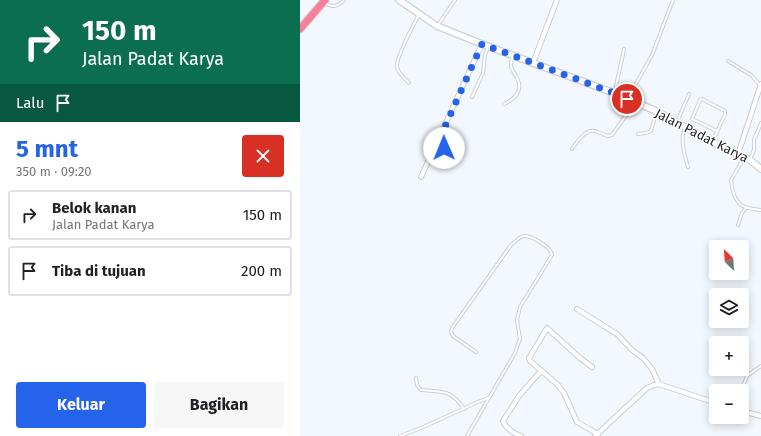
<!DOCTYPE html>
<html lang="id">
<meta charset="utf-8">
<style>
:root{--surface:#fff;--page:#f6f6f6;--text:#202124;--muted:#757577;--line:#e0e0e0;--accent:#2563eb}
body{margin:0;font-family:"Fira Sans",sans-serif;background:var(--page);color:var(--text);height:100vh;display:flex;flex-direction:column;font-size:15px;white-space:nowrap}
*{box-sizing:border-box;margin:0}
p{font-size:13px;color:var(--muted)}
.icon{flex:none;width:22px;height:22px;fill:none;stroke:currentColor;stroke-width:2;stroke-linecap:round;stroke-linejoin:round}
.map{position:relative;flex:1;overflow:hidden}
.details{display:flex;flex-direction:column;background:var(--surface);width:300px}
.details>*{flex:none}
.top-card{background:#0b6e4f;color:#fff;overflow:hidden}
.needle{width:26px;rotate:335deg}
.fabs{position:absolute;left:409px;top:240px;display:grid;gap:8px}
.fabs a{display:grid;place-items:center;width:40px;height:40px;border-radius:4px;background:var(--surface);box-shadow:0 2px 10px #0003;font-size:20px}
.pin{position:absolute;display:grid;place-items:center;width:34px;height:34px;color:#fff;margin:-17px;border:2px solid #fff;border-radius:50%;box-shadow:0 1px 4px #0007}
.me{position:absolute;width:44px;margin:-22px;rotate:359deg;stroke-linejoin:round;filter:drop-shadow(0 0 3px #0008)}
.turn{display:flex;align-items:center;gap:14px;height:84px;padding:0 16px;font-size:18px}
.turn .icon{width:52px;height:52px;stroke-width:2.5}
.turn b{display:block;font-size:28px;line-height:34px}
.then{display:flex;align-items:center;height:38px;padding:0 16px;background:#0003;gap:8px;font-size:15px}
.round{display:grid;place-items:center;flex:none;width:42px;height:42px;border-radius:4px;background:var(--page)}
.headline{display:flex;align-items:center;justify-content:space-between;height:68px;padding:0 16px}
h1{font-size:24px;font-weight:700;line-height:30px;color:var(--accent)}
.primary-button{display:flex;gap:8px;margin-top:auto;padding:8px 16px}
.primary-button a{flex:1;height:46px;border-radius:4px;background:var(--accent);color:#fff;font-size:16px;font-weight:700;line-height:46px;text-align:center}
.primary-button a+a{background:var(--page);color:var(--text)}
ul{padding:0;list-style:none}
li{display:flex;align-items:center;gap:12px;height:50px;margin:0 8px 6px;padding:0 8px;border:2px solid var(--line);border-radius:4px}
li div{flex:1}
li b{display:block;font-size:15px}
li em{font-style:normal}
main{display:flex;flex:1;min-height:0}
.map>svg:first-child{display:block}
</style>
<main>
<section class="details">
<div class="top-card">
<div class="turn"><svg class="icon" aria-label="right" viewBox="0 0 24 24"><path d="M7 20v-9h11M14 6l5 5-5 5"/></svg><div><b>150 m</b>Jalan Padat Karya</div></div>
<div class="then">Lalu<svg class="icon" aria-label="arrive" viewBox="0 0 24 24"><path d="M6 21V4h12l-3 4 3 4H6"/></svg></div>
</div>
<div class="headline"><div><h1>5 mnt</h1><p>350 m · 09:20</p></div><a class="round" style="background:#d93025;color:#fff"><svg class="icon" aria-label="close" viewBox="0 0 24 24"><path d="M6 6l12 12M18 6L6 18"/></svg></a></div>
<ul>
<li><svg class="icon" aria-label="right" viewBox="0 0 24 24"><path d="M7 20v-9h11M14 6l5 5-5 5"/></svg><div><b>Belok kanan</b><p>Jalan Padat Karya</p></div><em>150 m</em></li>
<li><svg class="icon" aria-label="arrive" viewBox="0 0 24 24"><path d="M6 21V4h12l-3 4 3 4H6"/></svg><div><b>Tiba di tujuan</b></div><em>200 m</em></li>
</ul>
<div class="primary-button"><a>Keluar</a><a>Bagikan</a></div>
</section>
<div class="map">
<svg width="461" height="436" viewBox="0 0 461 436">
<rect width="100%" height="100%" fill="#f3f7fe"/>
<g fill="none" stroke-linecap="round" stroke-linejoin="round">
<g stroke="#cacfd5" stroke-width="4">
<g id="lane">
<path d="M25 3C33 8 37 7 44 0"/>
<path d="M138 25 155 0"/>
<path d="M428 61 451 75 460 85"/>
<path d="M109 83C105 78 97 73 97 66 96 56 114 25 119 14"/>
<path d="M315 91 324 49"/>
<path d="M172 97 183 73 185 55 188 47"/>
<path d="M328 98 352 55 373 0"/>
<path d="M204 104C213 100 223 92 218 80 216 75 212 71 211 66 211 63 212 59 212 56"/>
<path d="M377 122 389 94"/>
<path d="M385 127C380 140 384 154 388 167"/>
<path d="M338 134 346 133 351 131 356 113"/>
<path d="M413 141 425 114V111L402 99 400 100 392 119 417 131"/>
<path d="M272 149C277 142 285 129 295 131 299 132 304 135 308 136L312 135 335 103"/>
<path d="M139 158 144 145 140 138"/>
<path d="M444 158 431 180C432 189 435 204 445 207 450 209 456 209 461 210"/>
<path d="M450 159 454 150V140L461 123"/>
<path d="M438 225 442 213 446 208"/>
<path d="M116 378 117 385 121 390C142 392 151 389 164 409"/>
<path d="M441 391 447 376 461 366"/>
<path d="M100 436 121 428 178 402 188 398"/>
<path d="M167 436 215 353 220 339 217 320 220 307 252 255C252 248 231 235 224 236 219 237 215 242 211 245L152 328 151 332 153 336 176 352"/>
</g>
</g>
<g stroke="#cacfd5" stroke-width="6">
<g id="street">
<path d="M233 63 257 0"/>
<path d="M438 154 461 84"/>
<path d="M121 177 182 44"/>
<path d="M277 309 317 334 332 350 343 358 352 369 359 384"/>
<path d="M292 367 280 358 247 328 229 358 230 361 258 385 264 393 277 422 298 434"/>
<path d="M442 411 461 416"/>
<path d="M221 436C214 434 205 427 203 421L219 396 241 371"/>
<path d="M295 436 347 388 354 385 359 384 416 403"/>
</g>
</g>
<g stroke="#cacfd5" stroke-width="8">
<path id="secondary" d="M99 0 137 26 182 44 314 93 356 111 412 142 450 160 461 169"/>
</g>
<g stroke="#d3d3d3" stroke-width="9">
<path id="highway" d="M0 29 25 0"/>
</g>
<use href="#lane" stroke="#fff" stroke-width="2"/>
<use href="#street" stroke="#fff" stroke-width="4"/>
<use href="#secondary" stroke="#fff" stroke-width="5.5"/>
<use href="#highway" stroke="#f78098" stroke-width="7"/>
</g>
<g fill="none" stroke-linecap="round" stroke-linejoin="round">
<path stroke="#2563eb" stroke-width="7" stroke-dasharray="0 12.6" d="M144 148 143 142 140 138 182 44 314 93 327 99"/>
</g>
<g text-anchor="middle" stroke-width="3" stroke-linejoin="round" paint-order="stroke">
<g font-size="13" fill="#212225" stroke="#fff">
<text transform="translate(402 135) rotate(27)" y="5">Jalan Padat Karya</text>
</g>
</g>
</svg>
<div class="fabs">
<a><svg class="needle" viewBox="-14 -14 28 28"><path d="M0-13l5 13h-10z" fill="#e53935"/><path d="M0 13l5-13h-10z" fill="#757577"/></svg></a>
<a><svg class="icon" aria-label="layers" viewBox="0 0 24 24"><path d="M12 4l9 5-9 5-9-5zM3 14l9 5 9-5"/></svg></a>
<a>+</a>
<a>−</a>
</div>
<div class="pin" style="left:327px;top:99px;background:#d93025"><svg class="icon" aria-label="arrive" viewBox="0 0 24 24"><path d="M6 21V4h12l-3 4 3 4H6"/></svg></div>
<svg class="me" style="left:144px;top:148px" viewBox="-20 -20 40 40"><circle r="19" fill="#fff"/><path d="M0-13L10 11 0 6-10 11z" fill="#2563eb"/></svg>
</div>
</main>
